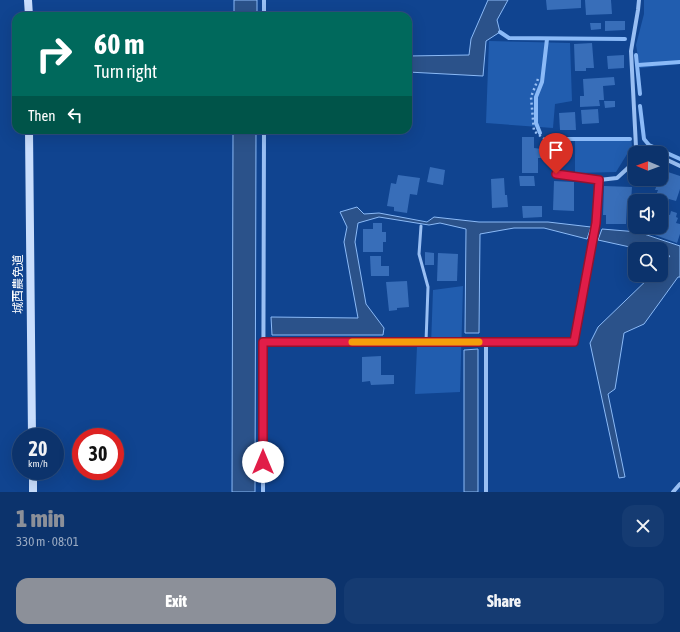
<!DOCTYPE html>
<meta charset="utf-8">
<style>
:root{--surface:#0c336c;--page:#153b72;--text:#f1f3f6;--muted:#9aaac2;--line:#2c4e7f;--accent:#8c9099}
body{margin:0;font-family:"Asap Condensed","Noto Sans JP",sans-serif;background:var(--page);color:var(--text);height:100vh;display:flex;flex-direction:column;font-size:15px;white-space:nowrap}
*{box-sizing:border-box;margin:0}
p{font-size:13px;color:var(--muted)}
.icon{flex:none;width:22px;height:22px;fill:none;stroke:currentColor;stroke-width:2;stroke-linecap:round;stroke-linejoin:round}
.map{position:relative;height:492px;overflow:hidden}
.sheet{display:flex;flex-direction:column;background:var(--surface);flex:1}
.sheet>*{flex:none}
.hud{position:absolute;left:12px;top:12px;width:400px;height:122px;border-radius:12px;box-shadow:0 4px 16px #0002,0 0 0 1px var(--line);background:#00695c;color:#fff;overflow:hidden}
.needle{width:26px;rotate:271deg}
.controls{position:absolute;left:628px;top:146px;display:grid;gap:8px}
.controls a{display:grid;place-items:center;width:40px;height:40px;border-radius:8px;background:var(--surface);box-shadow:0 4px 16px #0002,0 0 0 1px var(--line);font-size:20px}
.speed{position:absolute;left:12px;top:428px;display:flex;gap:8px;font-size:20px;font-weight:700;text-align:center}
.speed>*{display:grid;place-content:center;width:52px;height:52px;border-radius:50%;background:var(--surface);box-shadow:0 4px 16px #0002,0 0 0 1px var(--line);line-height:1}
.speed small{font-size:10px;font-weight:400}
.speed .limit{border:6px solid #d22;background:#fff;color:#111}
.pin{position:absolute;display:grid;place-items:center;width:34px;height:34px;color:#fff;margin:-41px -17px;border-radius:50% 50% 50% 0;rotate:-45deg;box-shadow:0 0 4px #0007}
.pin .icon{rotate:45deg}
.me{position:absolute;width:44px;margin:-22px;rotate:0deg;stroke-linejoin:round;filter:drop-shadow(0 0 3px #0008)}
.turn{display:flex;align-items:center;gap:14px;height:84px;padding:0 16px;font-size:18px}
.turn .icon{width:52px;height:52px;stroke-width:2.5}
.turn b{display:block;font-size:28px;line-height:34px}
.then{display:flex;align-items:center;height:38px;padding:0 16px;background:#0003;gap:8px;font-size:15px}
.round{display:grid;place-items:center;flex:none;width:42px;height:42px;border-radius:12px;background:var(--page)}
.headline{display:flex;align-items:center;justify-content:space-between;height:68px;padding:0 16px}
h1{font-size:24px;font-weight:800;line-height:30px;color:var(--accent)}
.cta{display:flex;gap:8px;margin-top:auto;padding:8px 16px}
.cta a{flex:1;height:46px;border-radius:12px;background:var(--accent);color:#fff;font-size:16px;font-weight:800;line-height:46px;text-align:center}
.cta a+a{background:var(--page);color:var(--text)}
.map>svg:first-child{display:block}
</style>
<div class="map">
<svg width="680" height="492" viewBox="0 0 680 492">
<rect width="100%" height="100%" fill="#104490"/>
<g fill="#215daf">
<path d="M644 0H680V64L640 68 636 45 644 14Z"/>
<path d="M489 41 570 43 572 101 555 104 553 128 486 123Z"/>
<path d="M575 137H631L632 146 616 172 575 173Z"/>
<path d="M463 286 460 392 415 394 417 346 431 345 433 290Z"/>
</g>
<g fill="#2b528a" stroke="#8bbaf7">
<rect x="234" y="0" width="23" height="16"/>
<path d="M488 0H508L497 20 500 32 486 41 483 76 408 72V56L469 55 471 39Z"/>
<path d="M233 130H256L255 492H232Z"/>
<path d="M357 207 364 214 379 213 427 222 434 217 479 222H548L591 227 587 239 544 228H514L480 234 479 333H465L466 229 440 223 429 225 379 217 358 223 355 242 366 304 384 328 383 335H272L271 317 358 318 344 242 347 227 340 212Z"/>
<path d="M602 229 638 232 680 246V277H678L644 324 624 333 615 389 608 394 625 477 619 478 590 343 598 327 652 275H661V266L670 256 661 254V249H639L598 240Z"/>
<path d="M478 349V492H464V350Z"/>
</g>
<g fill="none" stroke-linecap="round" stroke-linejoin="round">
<g stroke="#8bbaf7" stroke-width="4">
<path d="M500 32 509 38 625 39"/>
<path d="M636 55 640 94"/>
<path d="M638 65 680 62"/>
<path d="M640 106 644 139 649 145 680 159"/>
<path d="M540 133 536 123V97L542 82 547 39"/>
<path d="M553 139H630"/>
</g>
</g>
<g fill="#386eb9">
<path d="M546 0H581V8L547 10Z"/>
<path d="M585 0H611L612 14 586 15Z"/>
<path d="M605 21H625V30L605 31Z"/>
<path d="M590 23H601V29L591 30Z"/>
<path d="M592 43 594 68H586V71H575L574 44Z"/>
<path d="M624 55V68L608 69 607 56Z"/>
<path d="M614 77 615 85 603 86 604 100H599L600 106 580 107V96H584L583 79Z"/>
<path d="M604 101H615V107L605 108Z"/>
<path d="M598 109 599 123 582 124 581 110Z"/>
<path d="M575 112 576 130H560L559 113Z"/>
<path d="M522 137H534V148L542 149V158H538V173H522Z"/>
<path d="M430 167 445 170 443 185 427 182Z"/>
<path d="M662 170 680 176V189L676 201 669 199 666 206 661 204V201H654L658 190H655L659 179H661Z"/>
<path d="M398 175 420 178 417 195 410 194 407 213 394 211V207L387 206 391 183 396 184Z"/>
<path d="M519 176H534L535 186H520Z"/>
<path d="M504 178 505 195H507L508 207 492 208 491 179Z"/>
<path d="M554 181 574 182V211L553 210Z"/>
<path d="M604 186 632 187 631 201H627L626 224H606V215H603Z"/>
<path d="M522 206H542V217L523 218Z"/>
<path d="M671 211 677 213 676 217 678 218 676 223 680 224V234L677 243 652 234 655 227H661V212L670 215Z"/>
<path d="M632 218 635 219V227H649V231L632 230Z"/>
<path d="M373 223H382V232H386V242H383V252H363V229H373Z"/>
<path d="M425 252 434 253V265H425Z"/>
<path d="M438 253 458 254 457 281H437Z"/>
<path d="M370 256H381V266H389V276H371Z"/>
<path d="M407 281 409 307 397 308V310L389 311 386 282Z"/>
<path d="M381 356V375H394V384L371 385 370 381 362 382V357Z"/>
</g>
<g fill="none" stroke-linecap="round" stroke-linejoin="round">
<path stroke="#99bff3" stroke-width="2.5" stroke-dasharray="2 3" stroke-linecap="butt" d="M538 79 531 97 534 131 552 145"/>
<g stroke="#99bff3" stroke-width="3">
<path d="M555 151 556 174 599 180"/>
<path d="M421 226 419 254 428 287 426 342"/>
</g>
<g stroke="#99bff3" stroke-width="4">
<path d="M639 0 638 10 631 51 636 147 651 153"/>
<path d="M264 16V0"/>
<path d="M661 157 680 166"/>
<path d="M263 341 574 342 596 223 599 180 617 178 629 167 636 147"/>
<path d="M263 492 264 130"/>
<path d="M486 492V342"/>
<path d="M673 492 680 484"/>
</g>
<g stroke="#c9defd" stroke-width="8">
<path d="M28 0 29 16"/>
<path d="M29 130 32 437"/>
<path d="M33 471V492"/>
</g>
</g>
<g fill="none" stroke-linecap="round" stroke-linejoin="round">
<g stroke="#92132f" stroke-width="10">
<path id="route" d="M263 462V342H574L596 223 599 180 556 174"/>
</g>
<use href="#route" stroke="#e11d48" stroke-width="7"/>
<path stroke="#f59e0b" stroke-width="7" d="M352 342H479"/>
</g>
<g text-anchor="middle" stroke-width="4" stroke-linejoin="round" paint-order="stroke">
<g font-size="12" fill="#fff" stroke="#104490">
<text transform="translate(18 284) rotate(-90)" y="4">城西農免道</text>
</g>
</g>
</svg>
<div class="controls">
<a><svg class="needle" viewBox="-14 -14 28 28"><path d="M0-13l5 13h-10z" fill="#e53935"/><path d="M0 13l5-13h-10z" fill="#9aaac2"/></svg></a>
<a><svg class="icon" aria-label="sound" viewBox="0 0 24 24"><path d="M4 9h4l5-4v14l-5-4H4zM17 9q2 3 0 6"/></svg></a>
<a><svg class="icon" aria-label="search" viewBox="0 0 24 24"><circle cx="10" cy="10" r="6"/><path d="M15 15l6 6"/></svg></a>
</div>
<div class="speed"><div>20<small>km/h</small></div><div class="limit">30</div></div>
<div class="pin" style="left:556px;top:174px;background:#d93025"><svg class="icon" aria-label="arrive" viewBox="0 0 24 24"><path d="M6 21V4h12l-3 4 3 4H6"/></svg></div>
<svg class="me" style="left:263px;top:462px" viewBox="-20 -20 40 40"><circle r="19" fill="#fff"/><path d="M0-13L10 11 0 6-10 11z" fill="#e11d48"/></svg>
<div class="hud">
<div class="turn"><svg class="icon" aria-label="right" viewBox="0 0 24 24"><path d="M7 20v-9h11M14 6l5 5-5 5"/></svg><div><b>60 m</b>Turn right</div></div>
<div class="then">Then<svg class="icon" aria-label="left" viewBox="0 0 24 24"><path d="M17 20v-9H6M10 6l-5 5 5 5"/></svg></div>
</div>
</div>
<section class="sheet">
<div class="headline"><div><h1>1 min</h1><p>330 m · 08:01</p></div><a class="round"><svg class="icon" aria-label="close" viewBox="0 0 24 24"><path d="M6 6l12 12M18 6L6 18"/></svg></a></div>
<div class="cta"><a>Exit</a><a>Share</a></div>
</section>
